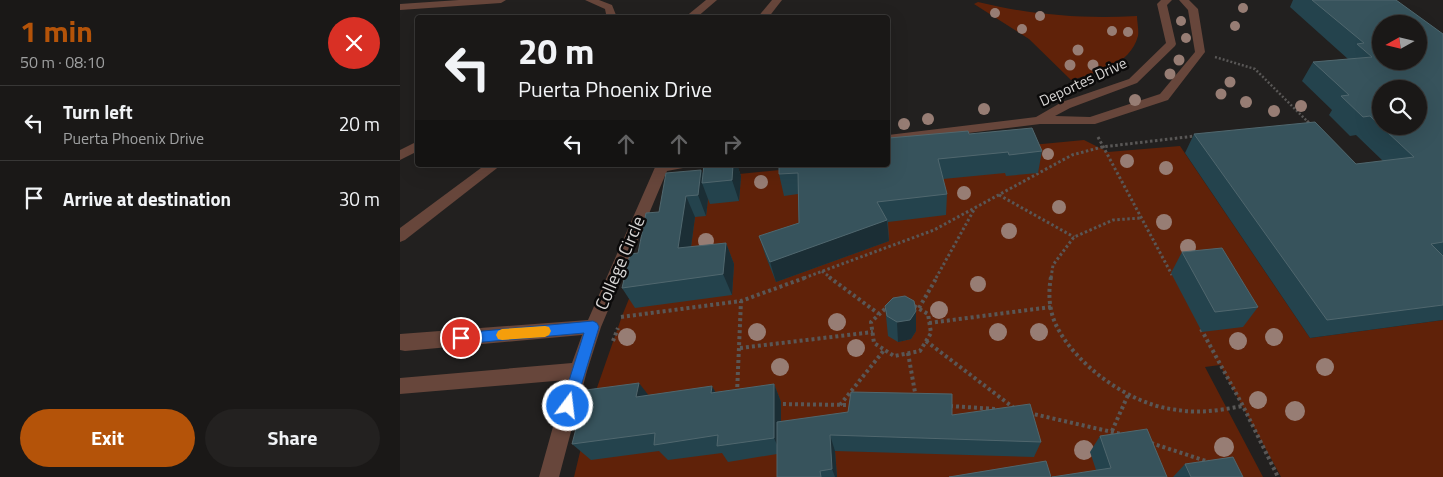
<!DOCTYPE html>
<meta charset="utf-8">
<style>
:root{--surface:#1a1817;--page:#232120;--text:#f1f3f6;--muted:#9fa0a1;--line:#383736;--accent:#b45309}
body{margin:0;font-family:"Titillium Web",sans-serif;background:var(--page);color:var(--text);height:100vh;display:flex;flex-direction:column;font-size:19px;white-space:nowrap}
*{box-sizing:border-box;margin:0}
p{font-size:16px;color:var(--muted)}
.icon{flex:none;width:28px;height:28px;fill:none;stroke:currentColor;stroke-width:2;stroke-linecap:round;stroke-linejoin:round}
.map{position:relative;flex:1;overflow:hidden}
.details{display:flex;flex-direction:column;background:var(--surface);width:400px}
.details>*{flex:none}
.top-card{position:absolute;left:15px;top:15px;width:475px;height:152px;border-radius:5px;box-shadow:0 5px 20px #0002,0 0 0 1px var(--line);background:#1a1817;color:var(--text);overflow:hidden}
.needle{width:32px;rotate:262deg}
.tools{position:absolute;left:972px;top:15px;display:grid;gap:10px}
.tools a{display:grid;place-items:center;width:55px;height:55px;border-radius:50%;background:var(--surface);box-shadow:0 5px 20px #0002,0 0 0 1px var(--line);font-size:25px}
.pin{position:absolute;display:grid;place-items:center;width:42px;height:42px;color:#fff;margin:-21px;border:2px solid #fff;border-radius:50%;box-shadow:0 1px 5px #0007}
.me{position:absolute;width:55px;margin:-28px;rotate:15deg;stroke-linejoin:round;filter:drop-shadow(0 0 4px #0008)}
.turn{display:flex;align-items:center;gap:18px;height:105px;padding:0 20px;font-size:22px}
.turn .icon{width:65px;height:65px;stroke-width:2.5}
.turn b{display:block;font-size:35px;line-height:42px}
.lanes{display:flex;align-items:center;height:48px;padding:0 20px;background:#0003;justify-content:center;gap:25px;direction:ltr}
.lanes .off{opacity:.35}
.round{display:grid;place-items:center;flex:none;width:52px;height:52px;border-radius:26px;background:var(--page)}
.overview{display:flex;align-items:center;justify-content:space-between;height:85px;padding:0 20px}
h1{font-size:30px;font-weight:700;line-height:38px;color:var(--accent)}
.primary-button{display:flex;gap:10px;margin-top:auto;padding:10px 20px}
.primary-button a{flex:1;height:58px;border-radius:30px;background:var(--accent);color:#fff;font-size:20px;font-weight:700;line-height:58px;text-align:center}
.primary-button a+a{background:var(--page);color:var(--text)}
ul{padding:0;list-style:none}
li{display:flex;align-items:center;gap:15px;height:75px;padding:0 20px;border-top:1px solid var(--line)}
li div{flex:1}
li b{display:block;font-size:19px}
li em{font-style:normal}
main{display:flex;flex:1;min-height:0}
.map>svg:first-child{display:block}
</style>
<main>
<section class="details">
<div class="overview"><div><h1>1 min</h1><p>50 m · 08:10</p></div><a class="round" style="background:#d93025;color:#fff"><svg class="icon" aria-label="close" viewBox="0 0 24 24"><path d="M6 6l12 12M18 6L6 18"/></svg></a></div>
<ul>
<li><svg class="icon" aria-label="left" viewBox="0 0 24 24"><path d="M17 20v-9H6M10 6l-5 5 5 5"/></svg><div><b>Turn left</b><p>Puerta Phoenix Drive</p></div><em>20 m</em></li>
<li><svg class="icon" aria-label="arrive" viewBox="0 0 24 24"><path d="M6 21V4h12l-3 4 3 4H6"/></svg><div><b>Arrive at destination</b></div><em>30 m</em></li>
</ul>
<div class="primary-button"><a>Exit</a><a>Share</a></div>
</section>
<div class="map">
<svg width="1043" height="477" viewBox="0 0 1043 477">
<rect width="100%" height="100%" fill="#22201f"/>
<g fill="#602209">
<path d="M578 2C631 15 682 19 737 16 737 22 739 30 738 36 730 65 697 73 671 80L629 39 574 4Z"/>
<path d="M684 140 708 152 780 146 910 338 1043 320V477H881L820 365 805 367 863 477H174L192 402 222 316 259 225 299 178 431 165H488V159Z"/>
</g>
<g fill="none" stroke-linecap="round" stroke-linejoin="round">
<path stroke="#595756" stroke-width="2.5" stroke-dasharray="2 2" stroke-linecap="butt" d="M815 57 855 69 908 122"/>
<g stroke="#595756" stroke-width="3" stroke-dasharray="2.5 2.5" stroke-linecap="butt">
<path d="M907 121 911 125"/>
<path d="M698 137 772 275"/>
<path d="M599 195 674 237"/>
<path d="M422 271 431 278"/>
<path d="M404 278 534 230 672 155 702 147 795 136"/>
<path d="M536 278 575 208"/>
<path d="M651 278 653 265 674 237 713 220 741 218"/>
</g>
<g stroke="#595756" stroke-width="4" stroke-dasharray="3 3" stroke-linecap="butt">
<path d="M429 277 479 314"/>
<path d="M651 277C648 293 649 310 656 325 675 364 728 403 771 409 799 414 815 411 843 406"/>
<path d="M509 303 528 314 531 333 520 351 494 356 474 343 471 322 487 307Z"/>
<path d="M519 308 537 277"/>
<path d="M221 317 341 301 407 277"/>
<path d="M529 323 651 307"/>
<path d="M801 329 843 406 878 477"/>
<path d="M213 341 218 328"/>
<path d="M526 341 614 408"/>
<path d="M340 348 473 332"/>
<path d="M508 353 516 398"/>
<path d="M337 393 341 301"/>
<path d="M377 404 451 405"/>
<path d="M440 405 485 349"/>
<path d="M550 406 596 409"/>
<path d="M629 413 721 434"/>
<path d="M712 431 728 395"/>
<path d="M751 443 809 462"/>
</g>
<g fill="#67463b" fill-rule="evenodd">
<path d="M59 0H106L101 3 0 10V4Z"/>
<path d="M185 0H199L212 5 216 15 214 18H203L206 14 205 9Z"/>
<path d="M306 0H317L296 18H284Z"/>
<path d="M372 0H382L368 18H357Z"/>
<path d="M761 0H772L767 5 776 44 775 46 737 83 670 108 655 116 690 117 760 94 795 52 788 10 779 0H789L798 9 805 52 768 100 695 124H640L488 143V135L636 117 662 102 729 79 766 43 757 4Z"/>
<path d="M18 141V151L0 160V150Z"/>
<path d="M85 165H101L5 240 0 242V228Z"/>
<path d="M256 165H285L283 168 267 171 201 327 187 371 159 477H139L166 380 0 394V378L172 363 182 335 5 351 0 350V334L188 320Z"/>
</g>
</g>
<g fill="#977d74">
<circle cx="843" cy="8" r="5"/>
<circle cx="595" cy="13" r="5"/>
<circle cx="640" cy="16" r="5"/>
<circle cx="781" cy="21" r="5"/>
<circle cx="835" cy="26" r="5"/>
<circle cx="622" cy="29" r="5"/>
<circle cx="712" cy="31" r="5"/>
<circle cx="728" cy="32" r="5"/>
<circle cx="786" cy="38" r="5"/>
<circle cx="678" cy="50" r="5.5"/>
<circle cx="779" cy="60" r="5.5"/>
<circle cx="670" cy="65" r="5.5"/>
<circle cx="693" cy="65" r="5.5"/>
<circle cx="770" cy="74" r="5.5"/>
<circle cx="830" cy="82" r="5.5"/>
<circle cx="821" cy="94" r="5.5"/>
<circle cx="735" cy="100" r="6"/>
<circle cx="846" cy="102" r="6"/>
<circle cx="901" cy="106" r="6"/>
<circle cx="584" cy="109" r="6"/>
<circle cx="874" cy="111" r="6"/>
<circle cx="528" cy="119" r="6"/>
<circle cx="504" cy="124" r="6"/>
<circle cx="648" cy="154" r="6"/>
<circle cx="727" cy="161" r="7"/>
<circle cx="766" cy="168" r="7"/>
<circle cx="361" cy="182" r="7"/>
<circle cx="564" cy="193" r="7"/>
<circle cx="659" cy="207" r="7"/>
<circle cx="764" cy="222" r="8"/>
<circle cx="609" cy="231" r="8"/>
<circle cx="306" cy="241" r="8"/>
<circle cx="788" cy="247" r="8"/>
<circle cx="578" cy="284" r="8"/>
<circle cx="539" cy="310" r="9"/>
<circle cx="437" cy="322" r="9"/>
<circle cx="357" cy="332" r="9"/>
<circle cx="598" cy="332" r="9"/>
<circle cx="639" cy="332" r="9"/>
<circle cx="227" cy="337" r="9"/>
<circle cx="874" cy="337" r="9"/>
<circle cx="838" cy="341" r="9"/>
<circle cx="456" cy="348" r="9"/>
<circle cx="380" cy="367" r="9"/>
<circle cx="925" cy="367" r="9"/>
<circle cx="858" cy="400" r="9"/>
<circle cx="895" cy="411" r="10"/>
<circle cx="824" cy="447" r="10"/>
<circle cx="684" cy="450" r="10"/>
</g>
<g fill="#24434d">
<path d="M893 0H996L1043 34V320L910 338 785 153 794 134 956 164 983 161 956 135 950 136 929 115 932 110 902 81 913 62 948 59 890 7Z"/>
<path d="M569 134 642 151 638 173 606 176 605 173 543 179 547 194 546 215 488 222 489 241 376 282 366 257 359 236 399 223 398 194 384 196 379 174Z"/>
<path d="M304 165H337L341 176 339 201 310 204 308 199 306 216 295 217 291 247 326 243 334 264 332 295 235 308 222 288 238 253 259 212 301 170 303 174Z"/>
<path d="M782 252 858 307 843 327 802 332 771 273Z"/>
<path d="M485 306 516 331 511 339 498 342 488 336Z"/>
<path d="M374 384 381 402V421L552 415 641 442 634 457 435 451 437 477H377V454L328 462 322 453 268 460 259 451 191 460 172 444 248 395 316 392Z"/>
<path d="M700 436 767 477 696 470 690 452Z"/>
<path d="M785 464 843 477H773Z"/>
</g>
<g fill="#1b2e35">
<path d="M333 165H337L341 176 339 201 332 180Z"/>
<path d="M301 170 306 182 302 183 308 199 306 216 298 195Z"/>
<path d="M286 196 295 217 288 269 278 248Z"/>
<path d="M487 220 489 241 376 282 370 262Z"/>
<path d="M326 243 334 264 332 295 323 274Z"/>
<path d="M516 311V331L511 339 498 342 497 322Z"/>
<path d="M239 383 253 401 236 397Z"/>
<path d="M374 384 381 402V454L374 438Z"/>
<path d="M312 386 322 404 311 393Z"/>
<path d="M430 435 435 451 437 477H435L432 469Z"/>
</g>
<g fill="#37535c" stroke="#50676e" fill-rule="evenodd">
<path d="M912 0H996L1043 34V242L1031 244 1043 256V305L927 320 794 134 915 122 956 164 1014 157 970 116 963 117 941 96 949 95 913 62 972 57 957 44 964 43ZM981 24H1019V61H981ZM981 89H1019V126H981Z"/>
<path d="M632 128 642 151 609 155 608 152 538 159 547 194 477 202 487 220 370 262 359 236 399 223 398 173 379 174V165H488V141L489 140V138L568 131 569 134Z"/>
<path d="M304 165H333L332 180 302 183Z"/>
<path d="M301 170 298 195 286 196 278 248 326 243 323 274 222 288 230 254 238 253 246 213 259 212 266 173Z"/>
<path d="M822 248 858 307 815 312 782 252Z"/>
<path d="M505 296 514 301 516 311 510 320 497 322 487 316 485 306 493 298Z"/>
<path d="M239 383 236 397 312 386 311 393 374 384V438L317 446 318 435 254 445 255 433 172 444 186 390Z"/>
<path d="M451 392 552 394V415L630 404 641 442 430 435 432 469 420 471 421 477H377V422L448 412Z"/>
<path d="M747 429 767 477H652L711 468 700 436Z"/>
<path d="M833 457 843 477H791L785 464Z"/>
<path d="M646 461 651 477H549Z"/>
</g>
<path fill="#1a73e8" stroke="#114b97" d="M193 321 197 323 199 327 175 406 173 411 168 413 163 411 161 406 184 333 61 344 57 342 55 338 57 334 61 333Z"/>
<path fill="#f59e0b" d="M145 326 149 327 151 331 149 335 145 337 102 340 98 339 96 335 98 331 102 329Z"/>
<g text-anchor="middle" stroke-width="5" stroke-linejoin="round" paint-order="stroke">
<g font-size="15" fill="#d7d5d4" stroke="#0b0a0a">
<text transform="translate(683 82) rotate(-25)" y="5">Deportes Drive</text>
</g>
<g font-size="18" fill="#d7d5d4" stroke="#0b0a0a">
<text transform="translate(220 263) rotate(-67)" y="6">College Circle</text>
</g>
</g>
</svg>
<div class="tools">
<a><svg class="needle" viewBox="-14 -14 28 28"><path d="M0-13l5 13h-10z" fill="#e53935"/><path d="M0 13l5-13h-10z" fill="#9fa0a1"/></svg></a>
<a><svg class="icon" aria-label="search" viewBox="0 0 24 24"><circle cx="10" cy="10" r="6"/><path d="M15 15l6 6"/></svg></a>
</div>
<div class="pin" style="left:61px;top:338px;background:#d93025"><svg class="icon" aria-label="arrive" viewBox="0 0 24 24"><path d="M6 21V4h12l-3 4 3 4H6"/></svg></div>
<svg class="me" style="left:168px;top:406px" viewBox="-20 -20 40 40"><circle r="17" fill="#1a73e8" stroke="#fff" stroke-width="3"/><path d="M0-11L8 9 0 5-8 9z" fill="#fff"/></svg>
<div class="top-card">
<div class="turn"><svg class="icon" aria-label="left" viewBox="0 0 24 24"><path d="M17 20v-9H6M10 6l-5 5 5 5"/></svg><div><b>20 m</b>Puerta Phoenix Drive</div></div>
<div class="lanes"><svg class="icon" aria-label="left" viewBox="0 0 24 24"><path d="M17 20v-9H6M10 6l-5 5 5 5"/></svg><svg class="icon off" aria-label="ahead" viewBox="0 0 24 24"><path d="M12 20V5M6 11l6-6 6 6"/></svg><svg class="icon off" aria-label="ahead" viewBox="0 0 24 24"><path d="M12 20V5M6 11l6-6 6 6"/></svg><svg class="icon off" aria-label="right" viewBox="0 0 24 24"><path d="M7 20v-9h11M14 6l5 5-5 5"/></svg></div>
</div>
</div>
</main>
